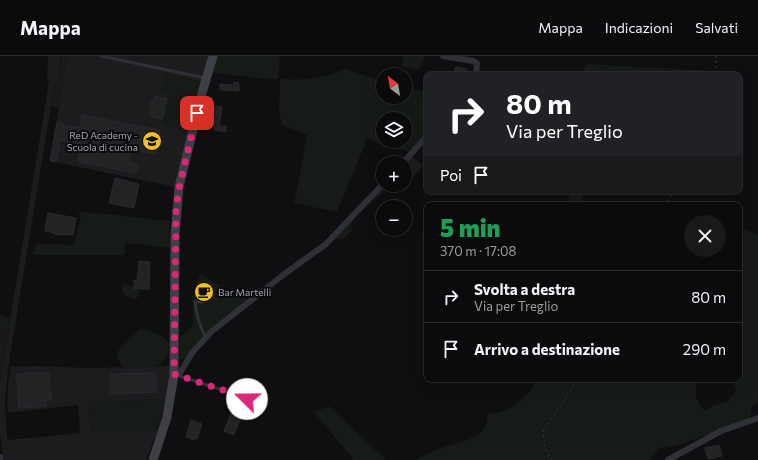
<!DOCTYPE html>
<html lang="it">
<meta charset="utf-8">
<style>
:root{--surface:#0b0b0d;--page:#19191b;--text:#f1f3f6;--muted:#9a9b9d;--line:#2b2b2e}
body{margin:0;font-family:Commissioner,sans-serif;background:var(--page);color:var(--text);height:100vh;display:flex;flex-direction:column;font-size:15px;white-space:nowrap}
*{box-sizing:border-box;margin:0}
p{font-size:13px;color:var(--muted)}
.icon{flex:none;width:22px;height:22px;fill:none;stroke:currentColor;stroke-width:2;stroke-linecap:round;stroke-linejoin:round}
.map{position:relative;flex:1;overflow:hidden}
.side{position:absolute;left:424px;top:146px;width:318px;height:180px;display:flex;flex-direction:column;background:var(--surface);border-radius:8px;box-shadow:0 4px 16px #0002,0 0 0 1px var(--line)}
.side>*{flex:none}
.banner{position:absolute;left:424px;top:16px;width:318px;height:122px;border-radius:8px;box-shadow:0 4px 16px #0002,0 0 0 1px var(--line);background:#202124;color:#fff;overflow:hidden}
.needle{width:26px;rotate:329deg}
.tools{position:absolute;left:376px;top:12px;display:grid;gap:8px}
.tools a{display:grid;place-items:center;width:36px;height:36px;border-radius:50%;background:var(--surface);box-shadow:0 4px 16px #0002,0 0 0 1px var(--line);font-size:20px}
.pin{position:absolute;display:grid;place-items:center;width:34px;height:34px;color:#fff;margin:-17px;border-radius:8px;box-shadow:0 2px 6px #0006}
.me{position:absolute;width:44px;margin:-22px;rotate:292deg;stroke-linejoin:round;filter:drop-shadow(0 0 3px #0008)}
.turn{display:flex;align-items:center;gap:14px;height:84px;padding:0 16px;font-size:18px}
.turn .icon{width:52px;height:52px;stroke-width:2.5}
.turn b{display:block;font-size:28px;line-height:34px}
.then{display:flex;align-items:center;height:38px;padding:0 16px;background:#0003;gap:8px;font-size:15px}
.round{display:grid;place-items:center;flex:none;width:42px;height:42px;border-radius:21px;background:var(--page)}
.head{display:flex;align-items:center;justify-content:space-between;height:68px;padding:0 16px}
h1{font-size:24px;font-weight:800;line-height:30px;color:#1e9e55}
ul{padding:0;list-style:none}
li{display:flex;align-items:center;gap:12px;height:52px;padding:0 16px;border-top:1px solid var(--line)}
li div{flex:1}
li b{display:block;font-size:15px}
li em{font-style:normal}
header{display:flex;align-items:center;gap:24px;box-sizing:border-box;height:56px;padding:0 20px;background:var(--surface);border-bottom:1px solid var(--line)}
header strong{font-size:19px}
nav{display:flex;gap:22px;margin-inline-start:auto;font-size:14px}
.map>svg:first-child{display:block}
</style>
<header>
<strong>Mappa</strong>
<nav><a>Mappa</a><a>Indicazioni</a><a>Salvati</a></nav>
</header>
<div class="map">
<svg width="758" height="404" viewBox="0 0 758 404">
<rect width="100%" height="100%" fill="#0f0f11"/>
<g fill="#1c1b1e">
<path d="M48 0H61L59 25H55L8 313 5 343 7 384 80 377 78 349 7 357 8 327 11 311 35 310 87 312 171 310 166 343 88 346 91 375 158 373 146 404H3L0 378V327L49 25 47 24Z"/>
<path d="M67 0H209L176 131 50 105Z"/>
<path d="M411 100 423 109 414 120 405 116V107Z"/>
</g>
<g fill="#161b17">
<path d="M62 0H67L59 51H51L55 25H59Z"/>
<path d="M217 0H280L278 23 254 22 211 16Z"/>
<path d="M403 0H425L418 14 402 10Z"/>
<path d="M586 8 715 15V19H582Z"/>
<path d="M344 13 383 25V41H405V31L427 36V77L411 94 408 86 409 78 405 79V63H383V85H405L410 95 409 96 367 83 337 156 294 147 298 129 307 79 282 69 279 57 280 23C302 24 324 24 344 13Z"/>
<path d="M164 17 201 25 189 75 162 68 169 37 161 33Z"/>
<path d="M383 129H392L384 134 380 139 350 166 352 167 351 176 342 183H332Z"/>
<path d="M569 135H586L580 149H569Z"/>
<path d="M77 155 169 165 170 192 125 187V199H34L36 187 74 189 81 159Z"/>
<path d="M745 172 750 176 758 179V347L752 351 750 363 690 385 668 391C658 389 655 398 650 404H416C422 400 429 396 436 394 454 387 490 384 487 358 513 355 513 350 532 334L533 330 540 323H699C694 333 694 347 705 354L714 349 727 346 736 335 735 330 729 323H739V190Z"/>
<path d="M200 217 225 233 248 244C224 261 205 282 185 303L179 304 180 281 191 271 193 267V246Z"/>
<path d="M124 228C130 228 134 232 139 235L138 241 134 243 124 239 122 233Z"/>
<path d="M0 259 10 263 0 327Z"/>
<path d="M140 273C166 276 182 292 156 311H124L117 302 118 295Z"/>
<path d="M166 343 158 373 91 375 88 346Z"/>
<path d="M329 350 331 352 386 404H354L314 356Z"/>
</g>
<g fill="#232225" stroke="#2a292d">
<path d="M456 11 467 13 466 19H454Z"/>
<path d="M234 26 239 27V35L220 34V28L234 29Z"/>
<path d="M155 40 167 43 162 63 151 60 152 57 149 56 152 43 154 44Z"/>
<path d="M209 49 222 51 219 70H226V76L214 74 215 62 208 61Z"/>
<path d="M82 59 160 74 156 98 132 93 129 106 138 108 136 117 78 106 81 88 60 84 56 106 50 105 57 66 62 67V69L80 72Z"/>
<path d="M115 122 139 128 134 152 109 147Z"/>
<path d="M48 157 76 162 73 179H56L51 176 45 175Z"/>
<path d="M139 205 150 206 149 233H134V225L137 224Z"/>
<path d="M199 226 212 229 208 242 197 239Z"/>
<path d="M44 316V318L49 317 51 344H46V350L19 352 17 318Z"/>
<path d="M156 317V336L110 338V318Z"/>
<path d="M234 350 244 354 234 379 224 375Z"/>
<path d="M191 364 202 368 197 383 195 382 194 384 186 381Z"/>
<path d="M719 389 722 400 708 403 705 392Z"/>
</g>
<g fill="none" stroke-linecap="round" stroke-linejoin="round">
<g stroke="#36383d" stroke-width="1" stroke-dasharray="2 3" stroke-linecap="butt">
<path d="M716 0 717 19"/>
<path d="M407 84 409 91"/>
<path d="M664 149 675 135"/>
<path d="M552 404 545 393 543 375 565 343 577 323"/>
</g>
<g stroke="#303136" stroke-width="3">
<path d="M101 0 205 22"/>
<path d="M202 246H195C196 259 200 270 206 282"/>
<path d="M176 319 232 337 253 346"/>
</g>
<g stroke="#303136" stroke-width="6">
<path d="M443 0 473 5 477 7 476 19"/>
<path d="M403 107 427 80"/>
<path d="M174 319 180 317 192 297 211 276 283 219 326 188 383 128"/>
<path d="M0 401V404"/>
<path d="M668 404 721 375 758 362"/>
</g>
<path stroke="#3e4046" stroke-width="9" d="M153 404 167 361 174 319 175 179 179 131 202 37 213 0"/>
</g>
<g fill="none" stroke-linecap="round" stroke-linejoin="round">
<path stroke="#db2777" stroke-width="7" stroke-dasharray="0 12.6" d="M197 57 179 132 176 154 174 318 232 337 247 343"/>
</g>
<defs>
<g id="school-disc" transform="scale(1)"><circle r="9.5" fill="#f2c026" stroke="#0b0a0c"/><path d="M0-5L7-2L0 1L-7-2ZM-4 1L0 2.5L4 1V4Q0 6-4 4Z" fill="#111"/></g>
<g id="cafe-disc" transform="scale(1)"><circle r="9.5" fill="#f2c026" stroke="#0b0a0c"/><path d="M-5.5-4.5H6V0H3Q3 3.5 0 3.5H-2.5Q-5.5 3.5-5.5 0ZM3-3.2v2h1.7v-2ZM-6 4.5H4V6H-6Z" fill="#111"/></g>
</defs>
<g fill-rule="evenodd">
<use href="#school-disc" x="152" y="85"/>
<use href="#cafe-disc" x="204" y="236"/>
</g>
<g text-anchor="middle" stroke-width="4" stroke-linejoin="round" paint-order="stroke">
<g font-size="10" fill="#a0a4b2" stroke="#0b0a0c" text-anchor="end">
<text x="138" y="83">ReD Academy -<tspan x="138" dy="12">Scuola di cucina</tspan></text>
<text x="218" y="240" text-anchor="start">Bar Martelli</text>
</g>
</g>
</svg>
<div class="tools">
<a><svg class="needle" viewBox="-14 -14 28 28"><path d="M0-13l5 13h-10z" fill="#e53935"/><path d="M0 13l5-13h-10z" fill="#9a9b9d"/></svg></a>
<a><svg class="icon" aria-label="layers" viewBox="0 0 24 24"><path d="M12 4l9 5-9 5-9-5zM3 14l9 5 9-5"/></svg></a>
<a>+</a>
<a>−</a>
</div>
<div class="pin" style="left:197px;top:57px;background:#d93025"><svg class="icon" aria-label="arrive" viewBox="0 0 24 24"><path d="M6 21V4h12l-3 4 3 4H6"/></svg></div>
<svg class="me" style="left:247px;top:343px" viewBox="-20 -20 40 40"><circle r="19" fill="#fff"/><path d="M0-13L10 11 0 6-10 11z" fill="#db2777"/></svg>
<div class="banner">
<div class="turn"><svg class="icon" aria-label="right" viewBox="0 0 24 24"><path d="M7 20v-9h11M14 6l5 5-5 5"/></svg><div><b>80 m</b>Via per Treglio</div></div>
<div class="then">Poi<svg class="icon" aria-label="arrive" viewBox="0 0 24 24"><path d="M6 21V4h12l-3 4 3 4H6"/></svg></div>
</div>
<section class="side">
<div class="head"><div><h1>5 min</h1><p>370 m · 17:08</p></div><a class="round"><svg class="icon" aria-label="close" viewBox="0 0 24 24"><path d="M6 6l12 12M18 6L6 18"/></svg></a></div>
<ul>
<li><svg class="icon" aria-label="right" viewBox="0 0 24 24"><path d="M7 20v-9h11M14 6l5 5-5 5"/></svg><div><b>Svolta a destra</b><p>Via per Treglio</p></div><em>80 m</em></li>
<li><svg class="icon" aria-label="arrive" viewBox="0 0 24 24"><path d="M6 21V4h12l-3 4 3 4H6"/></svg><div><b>Arrivo a destinazione</b></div><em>290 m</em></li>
</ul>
</section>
</div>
